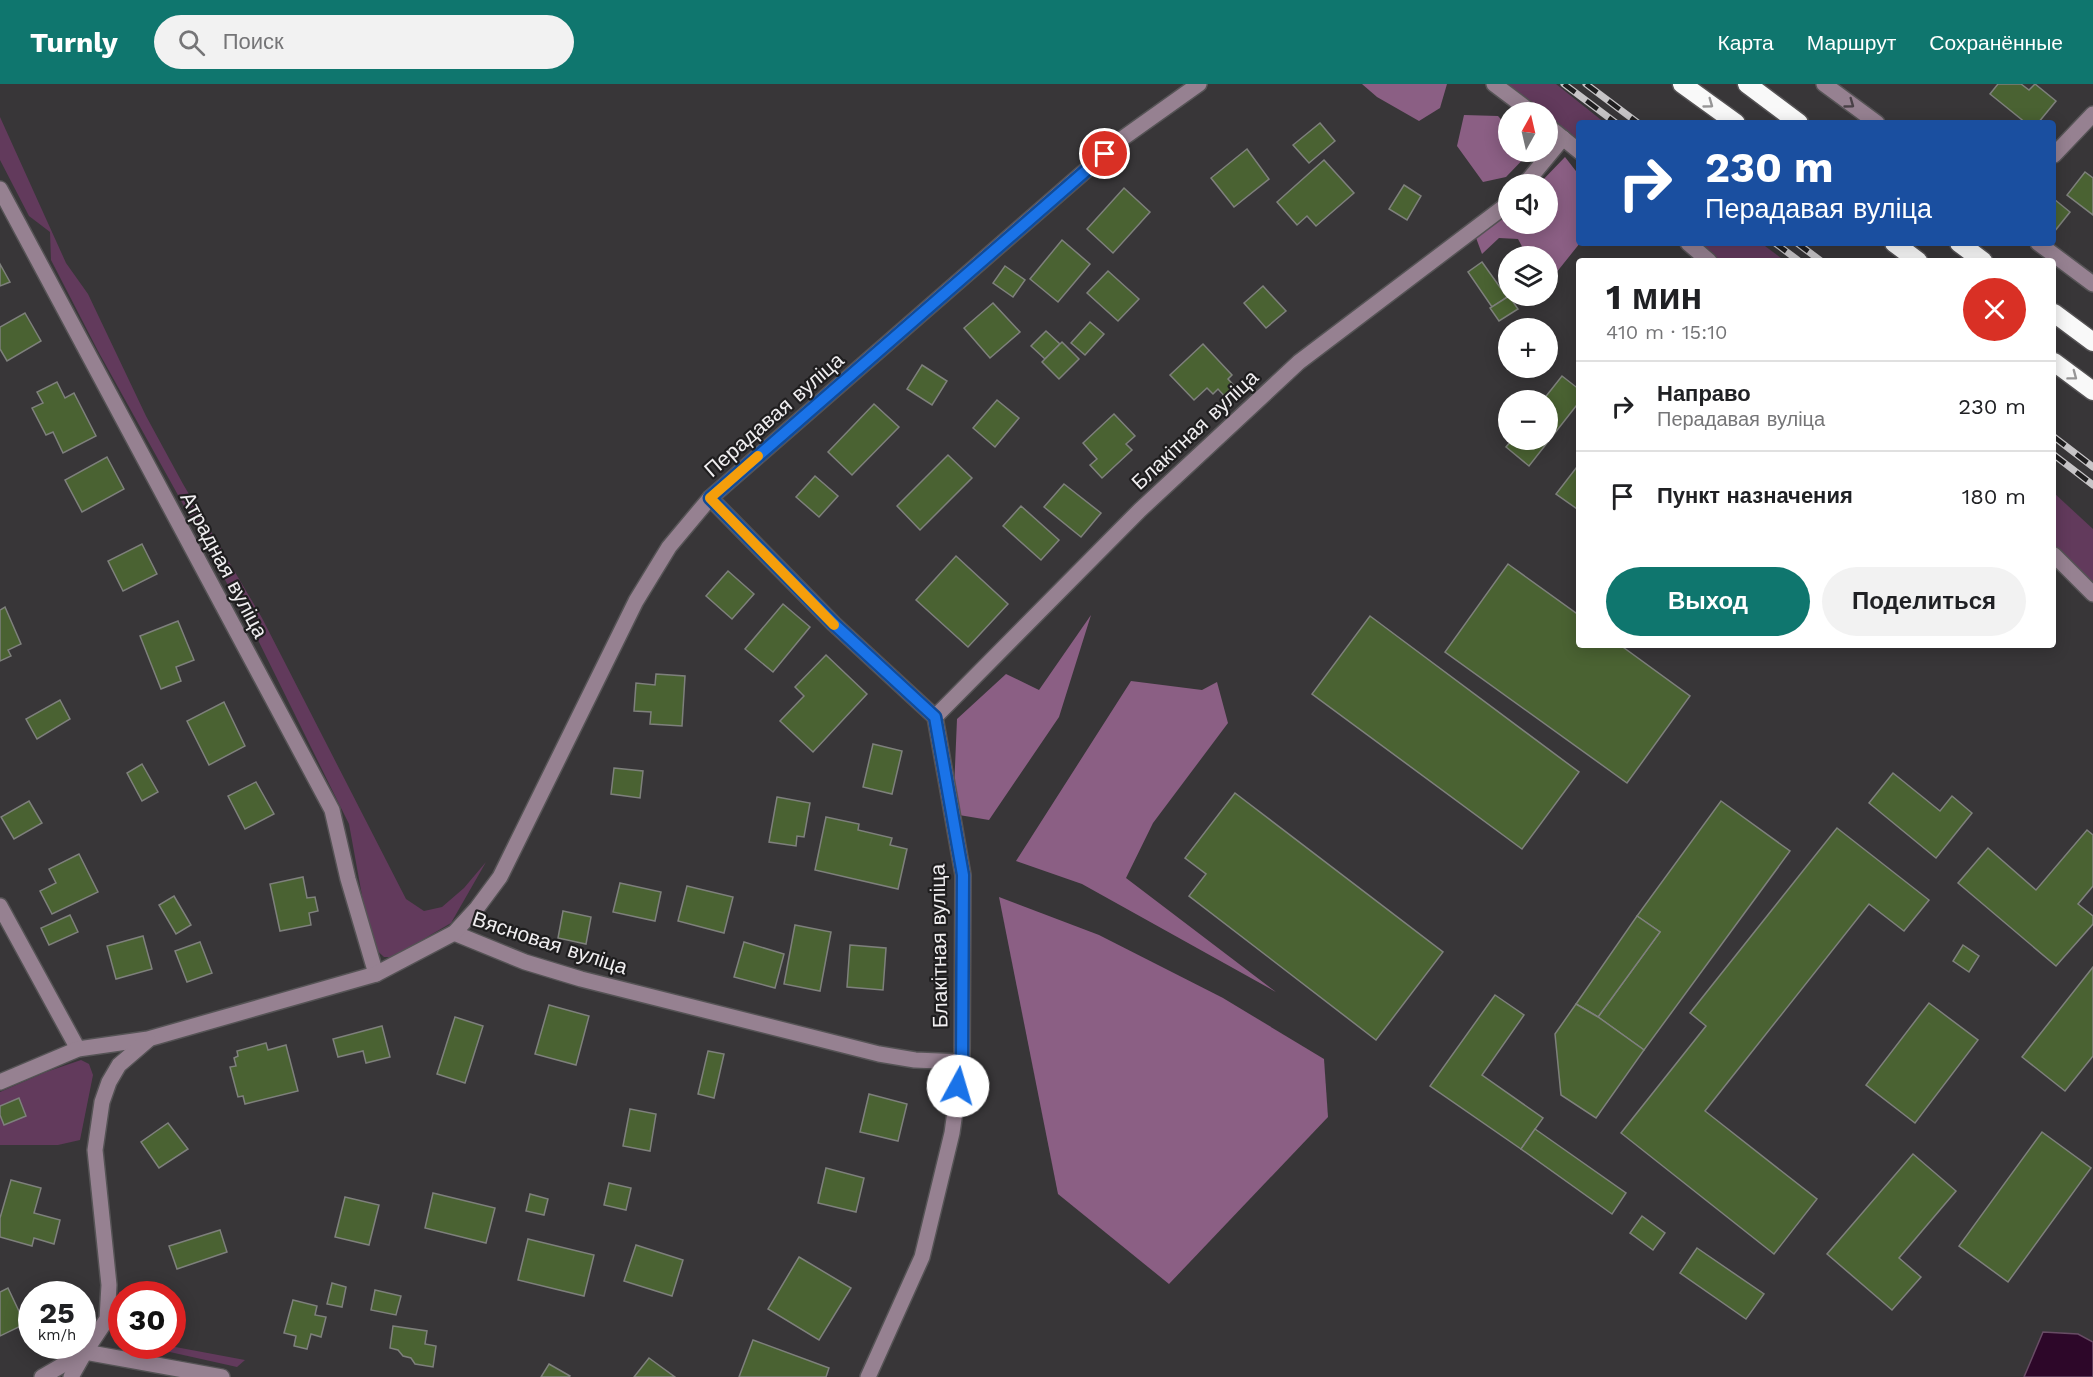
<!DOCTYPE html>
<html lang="ru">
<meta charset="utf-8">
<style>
:root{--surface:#fff;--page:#f2f2f2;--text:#202124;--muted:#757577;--line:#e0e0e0;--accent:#0f766e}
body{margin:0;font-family:"Work Sans",sans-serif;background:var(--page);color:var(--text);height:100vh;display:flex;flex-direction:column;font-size:22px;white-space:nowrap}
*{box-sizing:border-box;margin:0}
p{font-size:20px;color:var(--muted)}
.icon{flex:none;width:33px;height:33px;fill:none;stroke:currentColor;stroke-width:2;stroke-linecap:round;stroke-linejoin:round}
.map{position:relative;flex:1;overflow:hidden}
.details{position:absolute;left:1576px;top:174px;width:480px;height:390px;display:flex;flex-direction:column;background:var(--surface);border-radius:6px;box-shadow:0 3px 15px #0003}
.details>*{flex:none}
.banner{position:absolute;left:1576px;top:36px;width:480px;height:126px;border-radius:6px;box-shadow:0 3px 15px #0003;background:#1a4fa0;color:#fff;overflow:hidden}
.needle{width:39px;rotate:8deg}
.fabs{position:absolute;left:1498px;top:18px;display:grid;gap:12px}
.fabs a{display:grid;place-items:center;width:60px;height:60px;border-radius:50%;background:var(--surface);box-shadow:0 3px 15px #0003;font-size:30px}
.speed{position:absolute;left:18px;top:1197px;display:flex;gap:12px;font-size:30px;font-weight:700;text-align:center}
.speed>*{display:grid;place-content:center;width:78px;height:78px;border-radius:50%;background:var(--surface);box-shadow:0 3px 15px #0003;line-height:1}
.speed small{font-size:15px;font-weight:400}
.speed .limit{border:9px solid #d22;background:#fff;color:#111}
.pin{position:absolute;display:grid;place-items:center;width:51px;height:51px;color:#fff;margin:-26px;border:3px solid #fff;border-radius:50%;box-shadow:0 2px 6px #0007}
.me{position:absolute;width:66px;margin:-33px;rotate:6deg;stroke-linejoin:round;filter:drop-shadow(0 0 4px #0008)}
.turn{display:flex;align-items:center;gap:21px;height:126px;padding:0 30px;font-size:27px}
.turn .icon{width:78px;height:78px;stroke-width:2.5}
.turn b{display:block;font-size:42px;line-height:51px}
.round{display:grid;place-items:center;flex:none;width:63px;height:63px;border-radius:32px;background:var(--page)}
.summary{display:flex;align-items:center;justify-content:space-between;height:102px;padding:0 30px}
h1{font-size:36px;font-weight:700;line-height:45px}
.action{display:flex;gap:12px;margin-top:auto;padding:12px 30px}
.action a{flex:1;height:69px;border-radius:36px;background:var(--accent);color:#fff;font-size:24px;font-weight:700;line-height:69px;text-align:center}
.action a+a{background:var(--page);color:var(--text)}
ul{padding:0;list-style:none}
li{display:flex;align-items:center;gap:18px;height:90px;padding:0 30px;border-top:2px solid var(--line)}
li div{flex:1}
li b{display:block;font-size:22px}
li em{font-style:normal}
header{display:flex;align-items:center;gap:36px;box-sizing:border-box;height:84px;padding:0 30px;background:var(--accent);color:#fff}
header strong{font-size:28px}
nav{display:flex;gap:33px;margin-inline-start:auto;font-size:21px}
.search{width:420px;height:54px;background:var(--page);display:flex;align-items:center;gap:15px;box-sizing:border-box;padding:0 21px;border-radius:33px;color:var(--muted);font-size:22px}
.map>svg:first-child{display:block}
</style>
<header>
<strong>Turnly</strong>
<div class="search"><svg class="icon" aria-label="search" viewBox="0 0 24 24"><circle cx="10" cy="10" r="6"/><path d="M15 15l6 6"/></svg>Поиск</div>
<nav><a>Карта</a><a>Маршрут</a><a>Сохранённые</a></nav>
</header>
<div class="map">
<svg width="2093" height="1293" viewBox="0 0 2093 1293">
<rect width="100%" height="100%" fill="#383638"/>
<g fill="#623a5c">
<path d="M1494 0H1556L1605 39H1580L1579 68 1548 42V28H1531Z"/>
<path d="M0 33 66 179 88 210 146 332 183 400 262 534 406 815 424 827 442 823 464 804 486 778 451 839 393 873H384L371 861 349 740 254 548 98 267 51 176 50 148 29 132 0 76Z"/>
<path d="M1688 159H1761L1785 177H1709Z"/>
<path d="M2054 409 2093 445V510L2054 471Z"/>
<path d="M81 976 89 980 93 991 80 1056 58 1061H0V1008L46 988Z"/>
<path d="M157 1198 159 1210H122L121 1254 118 1242 119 1208Z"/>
<path d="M143 1262H170L245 1276 237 1283Z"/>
</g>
<g fill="#8b5f84">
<path d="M1362 0H1447L1440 24 1419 37 1377 13Z"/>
<path d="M1464 31 1498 32 1509 44V68H1530L1506 93 1483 98 1457 62Z"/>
<path d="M1565 73 1579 91 1580 159 1556 189 1548 211V172H1527L1518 155 1499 154 1482 170 1475 151 1509 127V140H1548V100H1539Z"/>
<path d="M1091 531 1059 633 989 736 953 730 957 635 1006 590 1039 606Z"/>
<path d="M1131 597 1202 606 1217 598 1228 639 1153 739 1126 794 1276 908 1082 800 1016 777Z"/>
<path d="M999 813 1099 851 1223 914 1324 975 1328 1033 1169 1200 1058 1110Z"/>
</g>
<path fill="#2d0729" stroke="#684c65" stroke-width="1.5" d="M2043 1248 2078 1250 2093 1258V1293H2024Z"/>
<g fill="#4a6232" stroke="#7e807c" stroke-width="1.5">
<path d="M1998 0H2021L2029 6 2035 0 2056 17 2038 39H2026L1990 10Z"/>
<path d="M1320 39 1335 57 1309 79 1293 61Z"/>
<path d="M1247 65 1269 95 1234 123 1211 94Z"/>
<path d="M1324 76 1354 109 1316 142 1307 132 1297 141 1277 118Z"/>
<path d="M2085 88 2093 94V131L2067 111Z"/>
<path d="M1404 101 1421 112 1407 136 1389 125Z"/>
<path d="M1124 104 1150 128 1113 169 1087 145Z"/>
<path d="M2054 115 2070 128 2054 148Z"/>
<path d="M1062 156 1090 180 1058 218 1030 195Z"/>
<path d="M1482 178 1507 213 1492 223 1468 188Z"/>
<path d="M0 180 10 198 0 202Z"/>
<path d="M1005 182 1025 196 1013 213 993 199Z"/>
<path d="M1108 187 1139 215 1118 237 1087 209Z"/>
<path d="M1263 202 1286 227 1266 244 1244 219Z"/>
<path d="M1509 212 1518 225 1499 237 1490 224Z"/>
<path d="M993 219 1020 248 990 274 964 244Z"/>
<path d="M25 229 41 257 7 277 0 265V243Z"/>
<path d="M1090 238 1104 250 1085 271 1071 259Z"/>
<path d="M1046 247 1060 260 1045 275 1031 262Z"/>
<path d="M1062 258 1079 275 1059 295 1042 278Z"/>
<path d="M1203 260 1232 291 1228 295 1238 306 1228 316 1218 305 1213 310 1207 304 1194 316 1170 291Z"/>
<path d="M922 281 947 297 932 321 907 305Z"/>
<path d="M1562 292 1580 306V317L1529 382 1506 363 1512 356H1548V316H1543Z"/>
<path d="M57 298 65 314 74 309 96 352 63 369 53 348 46 351 32 324 43 319 37 308Z"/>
<path d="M997 316 1019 334 995 363 973 344Z"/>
<path d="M874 320 899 343 852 391 828 368Z"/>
<path d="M1114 330 1135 352 1126 360 1132 366 1102 394 1090 381 1097 375 1083 359Z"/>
<path d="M948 371 972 394 920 446 897 422Z"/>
<path d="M107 373 124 405 82 428 65 396Z"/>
<path d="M1580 379V427L1556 410Z"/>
<path d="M815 392 838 412 819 433 796 413Z"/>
<path d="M1064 400 1101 429 1081 453 1044 423Z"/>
<path d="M1021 422 1059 456 1041 476 1003 442Z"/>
<path d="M142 460 157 490 123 507 108 477Z"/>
<path d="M956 472 1008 520 968 563 916 516Z"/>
<path d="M1508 480 1580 532V561H1620L1690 612 1627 699 1445 568Z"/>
<path d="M728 487 754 510 732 535 706 512Z"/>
<path d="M783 520 810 543 773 588 745 565Z"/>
<path d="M5 523 21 560 8 566 11 572 0 577V526Z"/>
<path d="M1370 532 1579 688 1522 765 1312 610Z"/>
<path d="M178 537 194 576 176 583 181 597 161 605 140 552Z"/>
<path d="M826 571 867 610 813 668 780 637 804 612 795 603Z"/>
<path d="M656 590 685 592 682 642 650 640 651 628 634 627 636 599 655 601Z"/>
<path d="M60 616 70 635 37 655 26 635Z"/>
<path d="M224 618 245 662 209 681 187 637Z"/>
<path d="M873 660 902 667 892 710 863 703Z"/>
<path d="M142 680 158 708 142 717 127 689Z"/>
<path d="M614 684 643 687 640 714 611 710Z"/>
<path d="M1893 689 1940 727 1952 712 1972 729 1936 774 1869 719Z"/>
<path d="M256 698 274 730 245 745 228 712Z"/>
<path d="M1235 709 1443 868 1376 956 1189 812 1206 790 1185 774Z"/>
<path d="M777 713 810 719 804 753 797 752 796 762 769 758Z"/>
<path d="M29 717 42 739 14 755 1 733Z"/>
<path d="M1721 717 1790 767 1644 966 1598 933 1660 848 1637 832Z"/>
<path d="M826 733 859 740 858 746 892 754 890 761 907 765 898 805 815 786Z"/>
<path d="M1837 744 1929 816 1904 847 1869 820 1705 1027 1817 1115 1774 1170 1621 1049 1706 942 1690 929Z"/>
<path d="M2087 746 2093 751V802L2078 820 2093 832V840L2056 882 1958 799 1988 764 2036 806Z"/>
<path d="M79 770 98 808 52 830 40 807 56 799 49 785Z"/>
<path d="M303 793 307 814 315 813 318 827 309 829 311 841 280 847 270 800Z"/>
<path d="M620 799 661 808 655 837 613 828Z"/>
<path d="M687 802 733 813 724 849 678 837Z"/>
<path d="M174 812 191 841 176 850 159 821Z"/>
<path d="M563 827 591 833 586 860 558 854Z"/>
<path d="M70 831 78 848 49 861 41 844Z"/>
<path d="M1637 832 1660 848 1598 933 1576 920Z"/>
<path d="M795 841 831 848 820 907 784 900Z"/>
<path d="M143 852 152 885 116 895 107 862Z"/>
<path d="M200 858 212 889 187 898 175 867Z"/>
<path d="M744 858 784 870 775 904 734 893Z"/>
<path d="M850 861 886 864 883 906 847 903Z"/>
<path d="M1963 861 1979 872 1969 888 1953 877Z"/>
<path d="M2093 883V972L2065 1007 2022 973Z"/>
<path d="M1495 911 1524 931 1482 991 1543 1034 1521 1065 1430 1002Z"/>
<path d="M1929 919 1978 956 1915 1039 1866 1001Z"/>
<path d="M1576 920 1598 933 1644 966 1596 1034 1561 1011 1555 950Z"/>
<path d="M549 921 589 932 576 981 535 970Z"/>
<path d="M455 933 483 942 465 999 437 990Z"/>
<path d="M382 942 390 973 366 979 363 967 338 973 333 955Z"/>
<path d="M266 959 268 966 286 961 298 1007 245 1020 243 1012 238 1013 230 983 236 982 234 974 238 972 237 967Z"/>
<path d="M708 967 724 970 714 1014 698 1010Z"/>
<path d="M869 1010 907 1020 898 1057 860 1048Z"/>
<path d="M19 1014 26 1032 4 1041 0 1031V1022Z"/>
<path d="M630 1025 656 1030 650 1067 623 1062Z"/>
<path d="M168 1039 188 1065 159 1084 141 1058Z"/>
<path d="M1535 1045 1626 1109 1612 1130 1521 1065Z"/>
<path d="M2042 1048 2091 1084 2008 1198 1959 1162Z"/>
<path d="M1913 1070 1956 1107 1899 1174 1921 1193 1892 1226 1827 1170Z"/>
<path d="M826 1084 864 1094 856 1128 818 1119Z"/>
<path d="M11 1096 41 1104 34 1129 60 1136 54 1160 34 1154 32 1162 0 1153V1134Z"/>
<path d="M609 1099 631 1104 626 1126 604 1121Z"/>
<path d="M433 1109 495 1124 486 1159 425 1144Z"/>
<path d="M530 1110 548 1115 544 1131 526 1127Z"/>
<path d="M345 1113 379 1121 369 1161 335 1153Z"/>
<path d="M1642 1132 1665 1149 1653 1166 1630 1149Z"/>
<path d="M220 1146 227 1168 177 1185 169 1162Z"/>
<path d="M528 1155 594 1171 584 1212 518 1196Z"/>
<path d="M636 1161 683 1176 672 1212 624 1197Z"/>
<path d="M1697 1164 1764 1210 1746 1235 1680 1189Z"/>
<path d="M799 1173 851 1204 819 1256 768 1225Z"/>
<path d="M332 1199 346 1203 342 1223 327 1220Z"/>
<path d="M8 1204 25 1240 0 1252V1208Z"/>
<path d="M375 1206 401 1212 396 1231 371 1226Z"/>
<path d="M293 1216 317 1222 315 1231 326 1233 321 1253 311 1250 307 1265 294 1262 296 1252 284 1249Z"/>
<path d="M393 1242 427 1247 425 1260 436 1262 433 1283 415 1280 411 1274 403 1272 398 1266 390 1264Z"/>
<path d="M753 1256 829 1284 826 1293H739Z"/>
<path d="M649 1274 675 1293H634Z"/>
<path d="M549 1280 570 1292 569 1293H541Z"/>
</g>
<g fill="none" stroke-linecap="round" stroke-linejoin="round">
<g stroke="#555355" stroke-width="18">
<g id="minor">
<path d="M1494 0 1531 28"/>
<path d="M1824 0 1877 39"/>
<path d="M1548 42 1580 68"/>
<path d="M2054 71 2093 30"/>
<path d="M1525 100 1563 54"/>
<path d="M0 105 332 726 348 795 376 890"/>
<path d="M1688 159 1709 177"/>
<path d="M2038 159 2093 200"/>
<path d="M710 414 834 540 935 633 963 791 962 978 952 1049 922 1173 868 1293"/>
<path d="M2054 471 2093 510"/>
<path d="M935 633 1140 426 1299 278 1509 119"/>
<path d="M0 822 78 965"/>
<path d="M454 849 525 878 581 895 879 970 915 976 962 978"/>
<path d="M0 998 78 965 148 955 376 890 454 849 477 824 500 793 636 517 669 463 710 414 1123 54 1199 0"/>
<path d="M42 1293 85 1268 222 1293"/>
<path d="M71 1293 85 1268 107 1235 109 1201 95 1066 102 1018 109 998 119 981 148 956"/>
</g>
</g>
<g stroke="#555355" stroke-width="21">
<g id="highway">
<path d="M1682 0 1736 39"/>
<path d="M1747 0 1799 39"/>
<path d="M1894 159 1918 177"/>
<path d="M1959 159 1983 177"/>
<path d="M2054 229 2093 258"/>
<path d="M2054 278 2093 307"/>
</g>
</g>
<use href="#minor" stroke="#968191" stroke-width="15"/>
<use href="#highway" stroke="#f9f9f9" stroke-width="18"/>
<g stroke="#c7c5c7" stroke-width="7">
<g id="rail">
<path d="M1564 0 1616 39"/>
<path d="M1586 0 1638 39"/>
<path d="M1775 159 1799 177"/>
<path d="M1797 159 1821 177"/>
<path d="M2054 353 2093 383"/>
<path d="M2054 371 2093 401"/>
</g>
</g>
<use href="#rail" stroke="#1f1e1f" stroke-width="4.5" stroke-dasharray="14" stroke-linecap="butt"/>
</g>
<defs><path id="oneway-chevron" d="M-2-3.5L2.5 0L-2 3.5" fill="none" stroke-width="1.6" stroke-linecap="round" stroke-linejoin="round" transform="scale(1.5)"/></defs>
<g stroke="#979697">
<use href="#oneway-chevron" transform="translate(1709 20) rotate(36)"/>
<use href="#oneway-chevron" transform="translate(2073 292) rotate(37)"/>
</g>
<use stroke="#494147" href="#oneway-chevron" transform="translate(1850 20) rotate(36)"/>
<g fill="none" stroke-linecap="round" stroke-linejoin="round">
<g stroke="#114b97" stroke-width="15">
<path id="route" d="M958 1002 962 978 963 791 935 633 834 540 710 414 1105 70"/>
</g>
<use href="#route" stroke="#1a73e8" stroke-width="10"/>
<path stroke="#f59e0b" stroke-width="10" d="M758 372 710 414 834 541"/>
</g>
<g text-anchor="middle" stroke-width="4.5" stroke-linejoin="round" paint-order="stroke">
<g font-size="21" fill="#f0eef0" stroke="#1f1e1f">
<text transform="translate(774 331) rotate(-41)" y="7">Перадавая вуліца</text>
<text transform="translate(1195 346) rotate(-43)" y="7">Блакітная вуліца</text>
<text transform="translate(224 481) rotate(62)" y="7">Атрадная вуліца</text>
<text transform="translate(550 859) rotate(18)" y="7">Вясновая вуліца</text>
<text transform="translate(939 862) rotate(-91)" y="7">Блакітная вуліца</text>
</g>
</g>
</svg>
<div class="fabs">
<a><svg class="needle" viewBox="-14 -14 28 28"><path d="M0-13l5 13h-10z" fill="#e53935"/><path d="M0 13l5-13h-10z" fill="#757577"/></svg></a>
<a><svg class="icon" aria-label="sound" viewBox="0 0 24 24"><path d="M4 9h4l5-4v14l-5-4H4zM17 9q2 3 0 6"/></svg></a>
<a><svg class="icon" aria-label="layers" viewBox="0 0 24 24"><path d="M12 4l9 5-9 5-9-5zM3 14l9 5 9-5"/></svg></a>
<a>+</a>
<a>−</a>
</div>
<div class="speed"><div>25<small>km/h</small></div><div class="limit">30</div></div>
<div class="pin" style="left:1105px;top:70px;background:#d93025"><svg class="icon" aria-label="arrive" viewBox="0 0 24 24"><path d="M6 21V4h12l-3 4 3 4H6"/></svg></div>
<svg class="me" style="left:958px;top:1002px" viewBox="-20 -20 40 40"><circle r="19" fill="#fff"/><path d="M0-13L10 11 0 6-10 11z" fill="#1a73e8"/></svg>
<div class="banner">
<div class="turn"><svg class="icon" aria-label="right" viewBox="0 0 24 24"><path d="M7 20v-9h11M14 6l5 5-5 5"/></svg><div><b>230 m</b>Перадавая вуліца</div></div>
</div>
<section class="details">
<div class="summary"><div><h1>1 мин</h1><p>410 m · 15:10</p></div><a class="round" style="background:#d93025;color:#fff"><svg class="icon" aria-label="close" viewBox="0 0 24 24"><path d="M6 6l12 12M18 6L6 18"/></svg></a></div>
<ul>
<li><svg class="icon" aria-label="right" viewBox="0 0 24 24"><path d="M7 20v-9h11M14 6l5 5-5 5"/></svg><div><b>Направо</b><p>Перадавая вуліца</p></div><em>230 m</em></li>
<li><svg class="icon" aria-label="arrive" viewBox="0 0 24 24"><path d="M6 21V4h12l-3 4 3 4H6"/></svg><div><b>Пункт назначения</b></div><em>180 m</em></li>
</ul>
<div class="action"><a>Выход</a><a>Поделиться</a></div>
</section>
</div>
